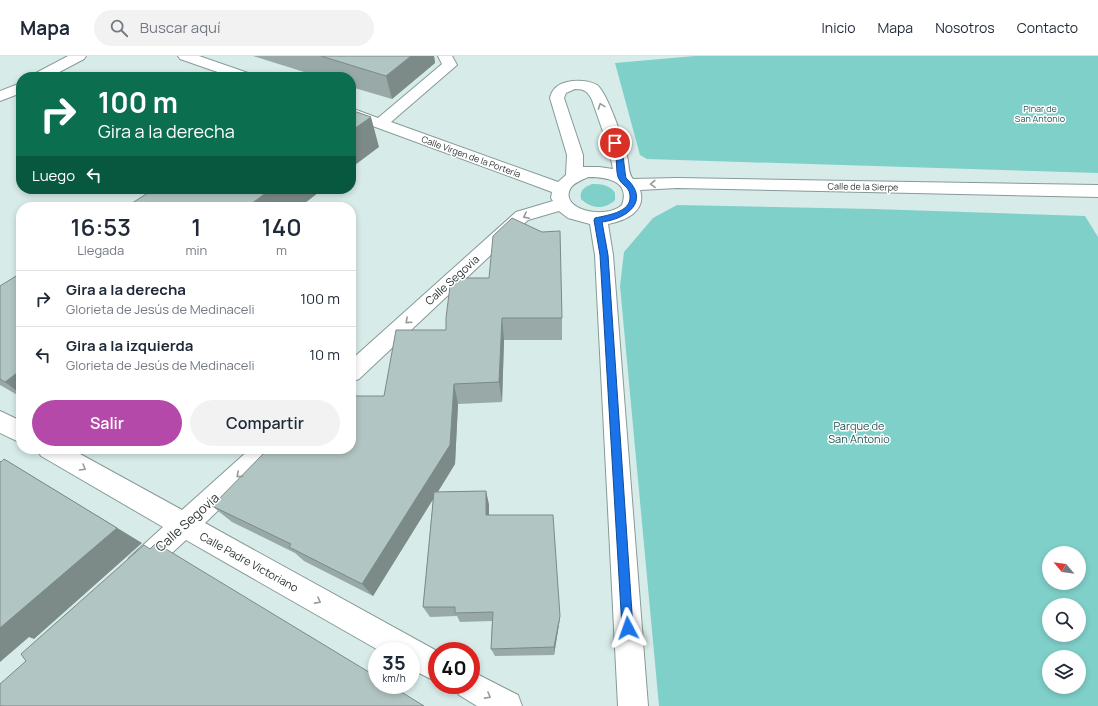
<!DOCTYPE html>
<html lang="es">
<meta charset="utf-8">
<style>
:root{--surface:#fff;--page:#f2f2f3;--text:#1f2937;--muted:#747a83;--line:#e0e1e3;--accent:#b549a9}
body{margin:0;font-family:Manrope,sans-serif;background:var(--page);color:var(--text);height:100vh;display:flex;flex-direction:column;font-size:15px;white-space:nowrap}
*{box-sizing:border-box;margin:0}
p{font-size:13px;color:var(--muted)}
.icon{flex:none;width:22px;height:22px;fill:none;stroke:currentColor;stroke-width:2;stroke-linecap:round;stroke-linejoin:round}
.map{position:relative;flex:1;overflow:hidden}
.details{position:absolute;left:16px;top:146px;width:340px;height:252px;display:flex;flex-direction:column;background:var(--surface);border-radius:16px;box-shadow:0 2px 6px #0003}
.details>*{flex:none}
.banner{position:absolute;left:16px;top:16px;width:340px;height:122px;border-radius:16px;box-shadow:0 2px 6px #0003;background:#0b6e4f;color:#fff;overflow:hidden}
.needle{width:26px;rotate:299deg}
.tools{position:absolute;left:1042px;top:490px;display:grid;gap:8px}
.tools a{display:grid;place-items:center;width:44px;height:44px;border-radius:50%;background:var(--surface);box-shadow:0 2px 6px #0003;font-size:20px}
.speed{position:absolute;left:368px;top:586px;display:flex;gap:8px;font-size:20px;font-weight:700;text-align:center}
.speed>*{display:grid;place-content:center;width:52px;height:52px;border-radius:50%;background:var(--surface);box-shadow:0 2px 6px #0003;line-height:1}
.speed small{font-size:10px;font-weight:400}
.speed .limit{border:6px solid #d22;background:#fff;color:#111}
.pin{position:absolute;display:grid;place-items:center;width:34px;height:34px;color:#fff;margin:-17px;border:2px solid #fff;border-radius:50%;box-shadow:0 1px 4px #0007}
.me{position:absolute;width:44px;margin:-22px;rotate:356deg;stroke-linejoin:round;filter:drop-shadow(0 0 3px #0008)}
.turn{display:flex;align-items:center;gap:14px;height:84px;padding:0 16px;font-size:18px}
.turn .icon{width:52px;height:52px;stroke-width:2.5}
.turn b{display:block;font-size:28px;line-height:34px}
.then{display:flex;align-items:center;height:38px;padding:0 16px;background:#0003;gap:8px;font-size:15px}
.eta{display:flex;justify-content:space-evenly;align-items:center;height:68px;text-align:center}
.eta b{font-size:24px;font-weight:600;line-height:28px}
.button{display:flex;gap:8px;margin-top:auto;padding:8px 16px}
.button a{flex:1;height:46px;border-radius:24px;background:var(--accent);color:#fff;font-size:16px;font-weight:600;line-height:46px;text-align:center}
.button a+a{background:var(--page);color:var(--text)}
ul{padding:0;list-style:none}
li{display:flex;align-items:center;gap:12px;height:56px;padding:0 16px;border-top:1px solid var(--line)}
li div{flex:1}
li b{display:block;font-size:15px}
li em{font-style:normal}
header{display:flex;align-items:center;gap:24px;box-sizing:border-box;height:56px;padding:0 20px;background:var(--surface);border-bottom:1px solid var(--line)}
header strong{font-size:19px}
nav{display:flex;gap:22px;margin-inline-start:auto;font-size:14px}
.search{width:280px;height:36px;background:var(--page);display:flex;align-items:center;gap:10px;box-sizing:border-box;padding:0 14px;border-radius:22px;color:var(--muted);font-size:15px}
.map>svg:first-child{display:block}
</style>
<header>
<strong>Mapa</strong>
<div class="search"><svg class="icon" aria-label="search" viewBox="0 0 24 24"><circle cx="10" cy="10" r="6"/><path d="M15 15l6 6"/></svg>Buscar aquí</div>
<nav><a>Inicio</a><a>Mapa</a><a>Nosotros</a><a>Contacto</a></nav>
</header>
<div class="map">
<svg width="1098" height="650" viewBox="0 0 1098 650">
<rect width="100%" height="100%" fill="#d7ebe9"/>
<g fill="#80d0ca" fill-rule="evenodd">
<path d="M695 0H1098V117L647 103 640 99 615 7Z"/>
<path d="M592 128C602 128 610 129 615 137V144C605 154 591 153 581 143 579 134 585 131 592 128Z"/>
<path d="M677 149 874 153 1085 160 1098 181V650H659L620 230 624 196 653 162ZM1049 497H1079V527H1049ZM1049 549H1079V579H1049ZM1049 601H1079V631H1049Z"/>
</g>
<g fill="none" stroke-linecap="round" stroke-linejoin="round">
<g stroke="#879a98" stroke-width="2">
<g id="minor">
<path d="M68 0H86L84 3 50 21H32L34 18Z"/>
<path d="M178 0H199L251 18 253 21H232L180 3Z"/>
<path d="M438 0H452L457 9 391 66 558 126 566 119 567 99 550 42C552 33 558 28 567 26 576 24 589 24 597 29 607 36 624 86 627 100 629 107 628 118 633 123L677 122 1098 129V141L677 132 640 134C647 156 624 165 608 168L613 199 648 650H618L595 199 590 168 568 162 559 155 528 164 359 323 351 326V304L516 156 553 145 551 142 552 136 351 62V52L378 62 442 8ZM575 33C585 33 588 36 592 44L609 93 613 113 599 111H583V99L564 42 566 37ZM588 121C605 121 631 124 622 149 605 164 560 154 570 133 573 127 582 124 588 121Z"/>
<path d="M21 27V37L0 45V35Z"/>
<path d="M0 355 21 365V387L0 377Z"/>
<path d="M37 393H71L182 454 250 393H279L275 400 205 467 437 595V626L411 613V595H380L186 484 147 520 138 524 129 520 125 511 129 502 163 471 41 400Z"/>
<path d="M471 615 518 639 522 650H477L459 639 454 629H471Z"/>
</g>
</g>
<use href="#minor" fill="#fff" fill-rule="evenodd"/>
</g>
<g fill="#98a9a8">
<path d="M253 0H434L435 7 392 43 351 31V21H320Z"/>
<path d="M21 217V341L0 329V230Z"/>
<path d="M489 222 562 262V284H504L502 346 458 348 455 408 438 436 486 435 489 449V459L560 560 559 568 554 599 495 600 491 593 492 565 460 566 457 560 430 561 423 551 433 443 373 540 304 505 295 497 232 466 212 450 384 340 446 274Z"/>
</g>
<g fill="#7c8a88">
<path d="M411 0H434L435 7 392 43 386 20Z"/>
<path d="M371 61 379 91 351 112V75Z"/>
<path d="M271 133H323L300 151H247Z"/>
<path d="M502 262 504 284 502 346 499 326Z"/>
<path d="M21 314V338L5 326Z"/>
<path d="M454 328 458 348 455 408 373 540 362 528Z"/>
<path d="M4 403 142 487 34 583 29 581 0 606V570Z"/>
<path d="M486 435 489 449V472L486 459Z"/>
<path d="M560 560 559 568 554 599V591Z"/>
</g>
<g fill="#b1c5c3" stroke="#7c8a88">
<path d="M321 0H411L386 20Z"/>
<path d="M351 54 371 61 351 75Z"/>
<path d="M154 133H271L247 151H126Z"/>
<path d="M512 162 542 176 560 175 562 262H502L499 326 454 328 450 389 362 528 289 491 291 488 212 450 268 393H351V340H384L396 274H446V262L451 222H489L493 180Z"/>
<path d="M21 217V314L5 326 0 323V230Z"/>
<path d="M4 403 117 472 0 572V405L1 406Z"/>
<path d="M486 435V459H553L560 560 554 591 491 593 493 556 455 557V551H423L434 436Z"/>
<path d="M156 487 377 621V629H390L424 650H0V628L26 605 21 598 144 489 150 493Z"/>
</g>
<defs><path id="oneway-chevron" d="M-2-3.5L2.5 0L-2 3.5" fill="none" stroke-width="1.6" stroke-linecap="round" stroke-linejoin="round"/></defs>
<g stroke="#969a9a">
<use href="#oneway-chevron" transform="translate(601 50) rotate(-110)"/>
<use href="#oneway-chevron" transform="translate(653 128) rotate(178)"/>
<use href="#oneway-chevron" transform="translate(526 160) rotate(153)"/>
<use href="#oneway-chevron" transform="translate(408 265) rotate(138)"/>
<use href="#oneway-chevron" transform="translate(83 412) rotate(30)"/>
<use href="#oneway-chevron" transform="translate(239 419) rotate(138)"/>
<use href="#oneway-chevron" transform="translate(318 545) rotate(29)"/>
<use href="#oneway-chevron" transform="translate(488 640) rotate(29)"/>
</g>
<path fill="#1a73e8" stroke="#114b97" d="M615 85C624 89 624 113 626 122 651 145 627 163 602 166L608 199 633 572 632 576 628 578 623 576 622 572 600 199 594 164 595 162C608 159 636 156 629 135 627 130 621 128 619 123 616 118 617 108 616 102 615 97 613 92 612 87Z"/>
<g text-anchor="middle" stroke-width="3" stroke-linejoin="round" paint-order="stroke">
<g font-size="9" fill="#265552" stroke="#fff">
<text x="1040" y="56">Pinar de<tspan x="1040" dy="10">San Antonio</tspan></text>
</g>
<g font-size="9" fill="#2e3535" stroke="#fff">
<text transform="translate(471 101) rotate(20)" y="3">Calle Virgen de la Portería</text>
<text transform="translate(863 131) rotate(1)" y="3">Calle de la Sierpe</text>
</g>
<g font-size="11" fill="#2e3535" stroke="#fff">
<text transform="translate(452 224) rotate(-42)" y="4">Calle Segovia</text>
<text transform="translate(249 506) rotate(29)" y="4">Calle Padre Victoriano</text>
</g>
<g font-size="11" fill="#265552" stroke="#fff">
<text x="859" y="374">Parque de<tspan x="859" dy="13">San Antonio</tspan></text>
</g>
<g font-size="13" fill="#2e3535" stroke="#fff">
<text transform="translate(187 466) rotate(-42)" y="5">Calle Segovia</text>
</g>
</g>
</svg>
<div class="tools">
<a><svg class="needle" viewBox="-14 -14 28 28"><path d="M0-13l5 13h-10z" fill="#e53935"/><path d="M0 13l5-13h-10z" fill="#747a83"/></svg></a>
<a><svg class="icon" aria-label="search" viewBox="0 0 24 24"><circle cx="10" cy="10" r="6"/><path d="M15 15l6 6"/></svg></a>
<a><svg class="icon" aria-label="layers" viewBox="0 0 24 24"><path d="M12 4l9 5-9 5-9-5zM3 14l9 5 9-5"/></svg></a>
</div>
<div class="speed"><div>35<small>km/h</small></div><div class="limit">40</div></div>
<div class="pin" style="left:615px;top:87px;background:#d93025"><svg class="icon" aria-label="arrive" viewBox="0 0 24 24"><path d="M6 21V4h12l-3 4 3 4H6"/></svg></div>
<svg class="me" style="left:628px;top:572px" viewBox="-20 -20 40 40"><path d="M0-17L14 15 0 8-14 15z" fill="#1a73e8" stroke="#fff" stroke-width="4"/></svg>
<div class="banner">
<div class="turn"><svg class="icon" aria-label="right" viewBox="0 0 24 24"><path d="M7 20v-9h11M14 6l5 5-5 5"/></svg><div><b>100 m</b>Gira a la derecha</div></div>
<div class="then">Luego<svg class="icon" aria-label="left" viewBox="0 0 24 24"><path d="M17 20v-9H6M10 6l-5 5 5 5"/></svg></div>
</div>
<section class="details">
<div class="eta">
<div><b>16:53</b><p>Llegada</p></div>
<div><b>1</b><p>min</p></div>
<div><b>140</b><p>m</p></div>
</div>
<ul>
<li><svg class="icon" aria-label="right" viewBox="0 0 24 24"><path d="M7 20v-9h11M14 6l5 5-5 5"/></svg><div><b>Gira a la derecha</b><p>Glorieta de Jesús de Medinaceli</p></div><em>100 m</em></li>
<li><svg class="icon" aria-label="left" viewBox="0 0 24 24"><path d="M17 20v-9H6M10 6l-5 5 5 5"/></svg><div><b>Gira a la izquierda</b><p>Glorieta de Jesús de Medinaceli</p></div><em>10 m</em></li>
</ul>
<div class="button"><a>Salir</a><a>Compartir</a></div>
</section>
</div>
